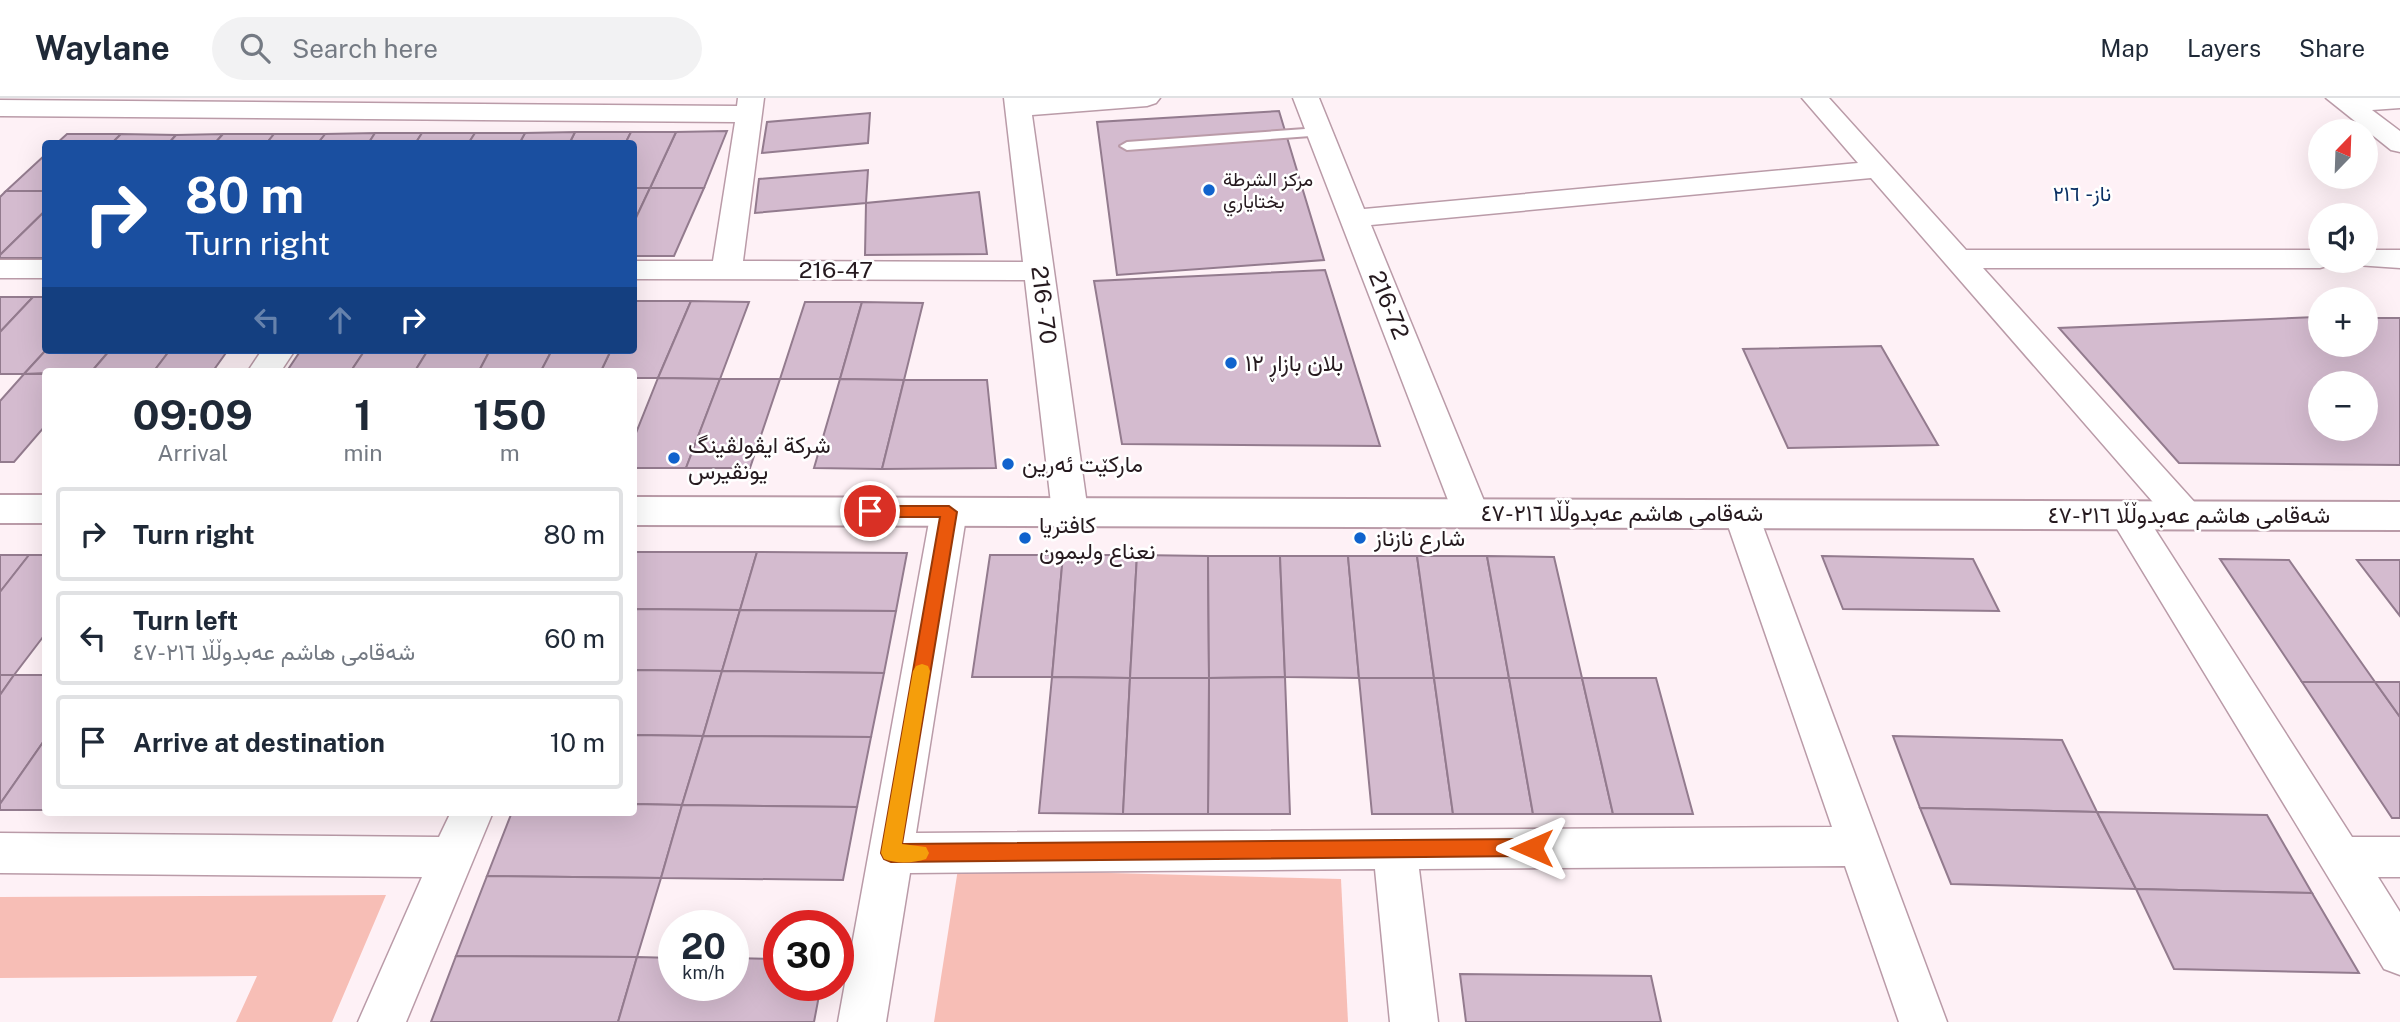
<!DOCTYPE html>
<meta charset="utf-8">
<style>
:root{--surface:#fff;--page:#f2f2f3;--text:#1f2937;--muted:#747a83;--line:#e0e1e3}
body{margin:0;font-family:"Public Sans",Vazirmatn,sans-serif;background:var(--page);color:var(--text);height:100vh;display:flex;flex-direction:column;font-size:26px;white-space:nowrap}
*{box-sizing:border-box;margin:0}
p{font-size:23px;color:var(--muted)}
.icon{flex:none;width:38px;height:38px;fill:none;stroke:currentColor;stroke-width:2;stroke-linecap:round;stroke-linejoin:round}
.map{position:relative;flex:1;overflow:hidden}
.side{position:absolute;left:42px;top:270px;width:595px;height:448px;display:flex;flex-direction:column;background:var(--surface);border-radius:7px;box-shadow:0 7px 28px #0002}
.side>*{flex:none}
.hud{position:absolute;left:42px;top:42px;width:595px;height:214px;border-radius:7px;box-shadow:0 7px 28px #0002;background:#1a4fa0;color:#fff;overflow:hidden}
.needle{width:46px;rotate:23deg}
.fabs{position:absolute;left:2308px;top:21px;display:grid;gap:14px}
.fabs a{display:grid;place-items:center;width:70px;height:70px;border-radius:50%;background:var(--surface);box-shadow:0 7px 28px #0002;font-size:35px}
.speed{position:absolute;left:658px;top:812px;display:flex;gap:14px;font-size:35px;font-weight:700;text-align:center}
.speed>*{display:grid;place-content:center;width:91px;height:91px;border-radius:50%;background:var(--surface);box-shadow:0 7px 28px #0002;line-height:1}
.speed small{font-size:18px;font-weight:400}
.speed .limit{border:10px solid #d22;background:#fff;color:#111}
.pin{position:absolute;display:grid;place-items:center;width:60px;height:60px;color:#fff;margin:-30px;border:4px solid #fff;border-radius:50%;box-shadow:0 2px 7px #0007}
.me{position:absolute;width:77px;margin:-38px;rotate:270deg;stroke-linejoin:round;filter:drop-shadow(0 0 5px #0008)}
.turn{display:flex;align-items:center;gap:24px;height:147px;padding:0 28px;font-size:32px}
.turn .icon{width:91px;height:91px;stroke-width:2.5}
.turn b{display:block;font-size:49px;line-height:60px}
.lanes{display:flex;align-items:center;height:66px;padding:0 28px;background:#0003;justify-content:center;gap:35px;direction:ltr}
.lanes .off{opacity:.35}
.eta{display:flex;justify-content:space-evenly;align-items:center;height:119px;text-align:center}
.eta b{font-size:42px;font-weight:700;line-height:49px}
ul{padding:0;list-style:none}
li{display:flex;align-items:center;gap:21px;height:94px;margin:0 14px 10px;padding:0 14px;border:4px solid var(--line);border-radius:7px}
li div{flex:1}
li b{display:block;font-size:26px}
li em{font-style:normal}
header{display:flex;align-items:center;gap:42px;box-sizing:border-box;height:98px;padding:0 35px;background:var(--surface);border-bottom:2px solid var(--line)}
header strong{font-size:33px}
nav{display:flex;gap:38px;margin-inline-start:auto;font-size:24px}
.search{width:490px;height:63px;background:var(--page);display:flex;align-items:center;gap:18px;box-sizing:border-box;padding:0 24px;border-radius:38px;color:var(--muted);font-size:26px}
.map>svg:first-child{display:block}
</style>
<header>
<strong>Waylane</strong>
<div class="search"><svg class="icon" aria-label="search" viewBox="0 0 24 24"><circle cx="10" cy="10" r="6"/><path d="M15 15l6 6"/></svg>Search here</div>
<nav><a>Map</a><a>Layers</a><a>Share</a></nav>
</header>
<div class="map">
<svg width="2400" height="924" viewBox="0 0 2400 924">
<rect width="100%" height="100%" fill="#fef1f6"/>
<g fill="#f7beb6">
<path d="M958 771 1341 781 1348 924H934Z"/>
<path d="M386 797 332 924H236L257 878 0 880V799Z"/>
</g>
<g fill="#d4bbcf" stroke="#937b8e" stroke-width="2" fill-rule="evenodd">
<path d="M1279 13 1324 162 1117 177 1097 24Z"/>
<path d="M870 15 868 45 762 55 767 24Z"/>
<path d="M727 33 704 90H650L676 34Z"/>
<path d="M575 34H631L625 46H569Z"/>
<path d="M575 34 569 46H519L525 35Z"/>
<path d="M631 34H676L650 90H634V46H625Z"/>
<path d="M375 35 368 46H317L325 36Z"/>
<path d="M375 35H422L415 46H368Z"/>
<path d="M422 35H475L468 46H415Z"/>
<path d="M475 35H525L519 46H468Z"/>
<path d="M67 36H121L111 46H56Z"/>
<path d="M121 36 176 37 168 46H111Z"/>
<path d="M223 36 214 46H168L176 37Z"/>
<path d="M223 36H274L266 46H214Z"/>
<path d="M274 36H325L317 46H266Z"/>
<path d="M46 56V93H6Z"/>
<path d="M868 72 866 105 755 115 759 81Z"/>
<path d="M634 90H650L634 124Z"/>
<path d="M650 90H704L674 158H634V124Z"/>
<path d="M6 93H46V112L0 157V99Z"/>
<path d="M979 94 987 156 865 157 866 105Z"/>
<path d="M46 112V160H0V157Z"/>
<path d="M1325 172 1380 348 1122 346 1094 183Z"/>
<path d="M0 199H33L0 234Z"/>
<path d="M33 199H46V252L24 276H0V234Z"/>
<path d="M634 203H691L658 280H634V273H601L611 252H634Z"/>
<path d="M691 203 749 204 720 281 658 280Z"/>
<path d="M805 204H862L840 281H780Z"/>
<path d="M862 204 923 205 904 282 840 281Z"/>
<path d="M2316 219H2320V247H2366V220H2400V367L2179 365 2059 230ZM2320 285H2366V331H2320Z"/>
<path d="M1881 248 1938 347 1788 350 1743 251Z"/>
<path d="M46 252H110L92 273 24 276Z"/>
<path d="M110 252H170L154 273H92Z"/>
<path d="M170 252H228L213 273H154Z"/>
<path d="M301 252H365L351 273H287Z"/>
<path d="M365 252H428L415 273H351Z"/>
<path d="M428 252H490L479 273H415Z"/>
<path d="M490 252H552L541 273H479Z"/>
<path d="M552 252H611L601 273H541Z"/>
<path d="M24 276H46V327L14 364H0V303Z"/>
<path d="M658 280 720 281 686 370H634V340Z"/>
<path d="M720 281H780L750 370H686Z"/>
<path d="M840 281 904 282 882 371 814 370Z"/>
<path d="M904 282H987L996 370 882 371Z"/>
<path d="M634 454H757L740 512 634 511Z"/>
<path d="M757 454 907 455 896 513 740 512Z"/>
<path d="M0 457H29L0 494Z"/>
<path d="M29 457H46V535L14 577H0V494Z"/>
<path d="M990 457H1063L1052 579H972Z"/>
<path d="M1063 457H1137L1130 580 1052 579Z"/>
<path d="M1137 457 1208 458 1209 580H1130Z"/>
<path d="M1208 458H1280L1285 579 1209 580Z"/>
<path d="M1280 458H1348L1359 580 1285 579Z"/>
<path d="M1348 458H1417L1434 580H1359Z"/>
<path d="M1417 458H1487L1509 580H1434Z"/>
<path d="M1487 458 1554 459 1582 580H1509Z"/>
<path d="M1822 458 1973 461 1999 513 1843 511Z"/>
<path d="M2220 461 2289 462 2375 584H2302Z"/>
<path d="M2357 462H2400V518Z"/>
<path d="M634 511 740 512 722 573 634 572Z"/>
<path d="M740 512 896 513 884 575 722 573Z"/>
<path d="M634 572 722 573 703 638 634 637Z"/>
<path d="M722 573 884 575 871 639 703 638Z"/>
<path d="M0 577H14L0 597Z"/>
<path d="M14 577H46V640L0 706V597Z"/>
<path d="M1052 579 1130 580 1123 716 1039 715Z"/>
<path d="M1285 579 1290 716H1208L1209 580Z"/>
<path d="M1130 580H1209L1208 716H1123Z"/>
<path d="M1359 580H1434L1453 716H1372Z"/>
<path d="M1434 580H1509L1533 716H1453Z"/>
<path d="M1509 580H1582L1613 716H1533Z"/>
<path d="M1582 580H1656L1693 716H1613Z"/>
<path d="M2302 584H2375L2400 619V720H2392Z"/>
<path d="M2375 584H2400V619Z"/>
<path d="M634 637 703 638 682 707 634 706Z"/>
<path d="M703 638 871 639 857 709 682 707Z"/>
<path d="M1893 638 2062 642 2097 714 1920 710Z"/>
<path d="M46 640V712H0V706Z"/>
<path d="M634 706 682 707 661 780 487 778 512 714H634Z"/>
<path d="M682 707 857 709 843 782 661 780Z"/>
<path d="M1920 710 2097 714 2136 791 1951 786Z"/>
<path d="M2097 714 2267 717 2312 795 2136 791Z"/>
<path d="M487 778 661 780 637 859 456 858Z"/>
<path d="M2136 791 2312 795 2359 875 2174 871Z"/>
<path d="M456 858 637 859 618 924H431Z"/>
<path d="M637 859 674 860V887H733V860L779 861V887H821L814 924H618Z"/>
<path d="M1460 876 1651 878 1661 924H1466Z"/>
</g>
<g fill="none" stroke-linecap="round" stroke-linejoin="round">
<g stroke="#ba9ba8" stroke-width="4">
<path id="lane" d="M1319 30 1324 31V37L1127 52 1120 48 1127 44Z"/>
</g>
<g stroke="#ba9ba8" stroke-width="3">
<g id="street">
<path d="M738 0H764L743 163 1023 164 1004 0H1160L1156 5 1147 8 1032 17 1088 414 1083 423 1070 427 1057 423 1052 414 1025 182 634 181V163H713L735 24 0 18V2L737 8Z"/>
<path d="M1293 0H1319L1364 111 1858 65 1802 0H1829L1966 152H2320V163H2334L2330 167 2320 170H1983L2198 408 2203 417 2198 426 2185 430 2172 426 1871 80 1371 127 1489 415 1484 424 1471 428 1458 424 1453 415Z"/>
<path d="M2326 0H2400V10L2372 12 2400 33V54L2391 52Z"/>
<path d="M2366 152H2400V170L2356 167 2352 163H2366Z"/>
<rect x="0" y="162" width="46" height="18"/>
<path d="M262 252H295L281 273H248Z"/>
<path d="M949 400 962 404 967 413 916 735 1832 729 1724 416 1729 407 1742 403 1755 407 1947 924H1899L1845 768 1419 771 1438 924H1390L1375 771 910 775 886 924H838L931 413 936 404Z"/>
<path d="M2127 404 2140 408 2352 739H2400V779H2378L2400 814V877L2384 871 2114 426 2109 417 2114 408Z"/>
<path d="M451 714H493L406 924H358L422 779 0 775V735L439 739Z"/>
</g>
</g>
<g stroke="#ba9ba8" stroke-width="4">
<g id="secondary">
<rect x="0" y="397" width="46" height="28"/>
<path d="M634 399 2400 404V432L634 427Z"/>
</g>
</g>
<use href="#lane" fill="#fff" fill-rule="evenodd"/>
<use href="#street" fill="#fff" fill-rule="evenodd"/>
<use href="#secondary" fill="#fff" fill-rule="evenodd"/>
</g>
<path fill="#ea580c" stroke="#983908" stroke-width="2" d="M870 408H949L957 414 902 746 1532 741 1539 744 1541 750 1539 756 1532 758 891 764 884 761 881 755 940 419H870L862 413Z"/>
<path fill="#f59e0b" d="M922 566 928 568 930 573 902 746 926 749 929 755 926 761C914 765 896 766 884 761L881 755 913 573 916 568Z"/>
<g fill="#1063cd" stroke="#fff" stroke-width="2.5">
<circle cx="1209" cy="92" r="7"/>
<circle cx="1231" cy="265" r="7"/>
<circle cx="674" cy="360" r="7"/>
<circle cx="1008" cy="366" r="7"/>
<circle cx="1025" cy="440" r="7"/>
<circle cx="1360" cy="440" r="7"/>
</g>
<g text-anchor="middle" stroke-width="5" stroke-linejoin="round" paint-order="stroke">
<g font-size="19" fill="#261a1f" stroke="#fff" text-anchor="start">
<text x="1223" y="88">مركز الشرطة<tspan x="1223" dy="22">بختاياري</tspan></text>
</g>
<g font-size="21" fill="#0b3064" stroke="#fff">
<text x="2082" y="103">ناز - ٢١٦</text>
</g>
<g font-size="23" fill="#261a1f" stroke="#fff">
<text x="836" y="180">216-47</text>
<text transform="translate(1044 207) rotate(83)" y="8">216 - 70</text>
<text transform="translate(1389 207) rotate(68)" y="8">216-72</text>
<text x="1622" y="423">شەقامی هاشم عەبدوڵڵا ٢١٦-٤٧</text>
<text x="2189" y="425">شەقامی هاشم عەبدوڵڵا ٢١٦-٤٧</text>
</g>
<g font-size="23" fill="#261a1f" stroke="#fff" text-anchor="start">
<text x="1245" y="273">بلان بازاڕ ١٢</text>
<text x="688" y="355">شركة ايڤولڤينگ<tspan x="688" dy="26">يونڤيرس</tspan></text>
<text x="1022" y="374">مارکێت ئەرین</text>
<text x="1039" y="435">كافتريا<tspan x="1039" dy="26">نعناع وليمون</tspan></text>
<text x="1374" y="448">شارع نازناز</text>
</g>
</g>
</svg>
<div class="fabs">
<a><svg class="needle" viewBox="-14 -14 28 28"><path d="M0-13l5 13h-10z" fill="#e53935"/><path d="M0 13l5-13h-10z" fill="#747a83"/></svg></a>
<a><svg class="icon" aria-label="sound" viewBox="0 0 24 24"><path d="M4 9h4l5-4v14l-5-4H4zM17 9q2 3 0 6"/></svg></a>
<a>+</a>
<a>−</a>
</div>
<div class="speed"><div>20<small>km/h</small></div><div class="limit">30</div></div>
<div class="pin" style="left:870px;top:413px;background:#d93025"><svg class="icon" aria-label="arrive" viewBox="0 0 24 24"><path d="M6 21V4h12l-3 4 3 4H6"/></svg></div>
<svg class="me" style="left:1532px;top:750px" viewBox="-20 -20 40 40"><path d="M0-17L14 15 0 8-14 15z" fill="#ea580c" stroke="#fff" stroke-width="4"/></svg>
<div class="hud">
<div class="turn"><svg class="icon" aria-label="right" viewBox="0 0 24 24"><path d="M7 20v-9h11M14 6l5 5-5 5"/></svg><div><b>80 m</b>Turn right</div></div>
<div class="lanes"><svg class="icon off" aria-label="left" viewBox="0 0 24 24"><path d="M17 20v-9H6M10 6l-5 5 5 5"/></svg><svg class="icon off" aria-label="ahead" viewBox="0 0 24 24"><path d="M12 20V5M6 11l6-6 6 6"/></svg><svg class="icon" aria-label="right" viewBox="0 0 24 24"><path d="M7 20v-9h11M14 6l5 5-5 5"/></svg></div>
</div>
<section class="side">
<div class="eta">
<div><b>09:09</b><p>Arrival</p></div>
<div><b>1</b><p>min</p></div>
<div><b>150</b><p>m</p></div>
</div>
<ul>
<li><svg class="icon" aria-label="right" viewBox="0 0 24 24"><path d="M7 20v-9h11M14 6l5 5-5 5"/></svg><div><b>Turn right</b></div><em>80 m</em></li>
<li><svg class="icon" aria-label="left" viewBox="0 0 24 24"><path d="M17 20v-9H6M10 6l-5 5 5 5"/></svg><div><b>Turn left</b><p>شەقامی هاشم عەبدوڵڵا ٢١٦-٤٧</p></div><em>60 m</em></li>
<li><svg class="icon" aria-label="arrive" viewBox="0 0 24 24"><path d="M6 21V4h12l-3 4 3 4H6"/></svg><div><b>Arrive at destination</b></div><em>10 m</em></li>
</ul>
</section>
</div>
